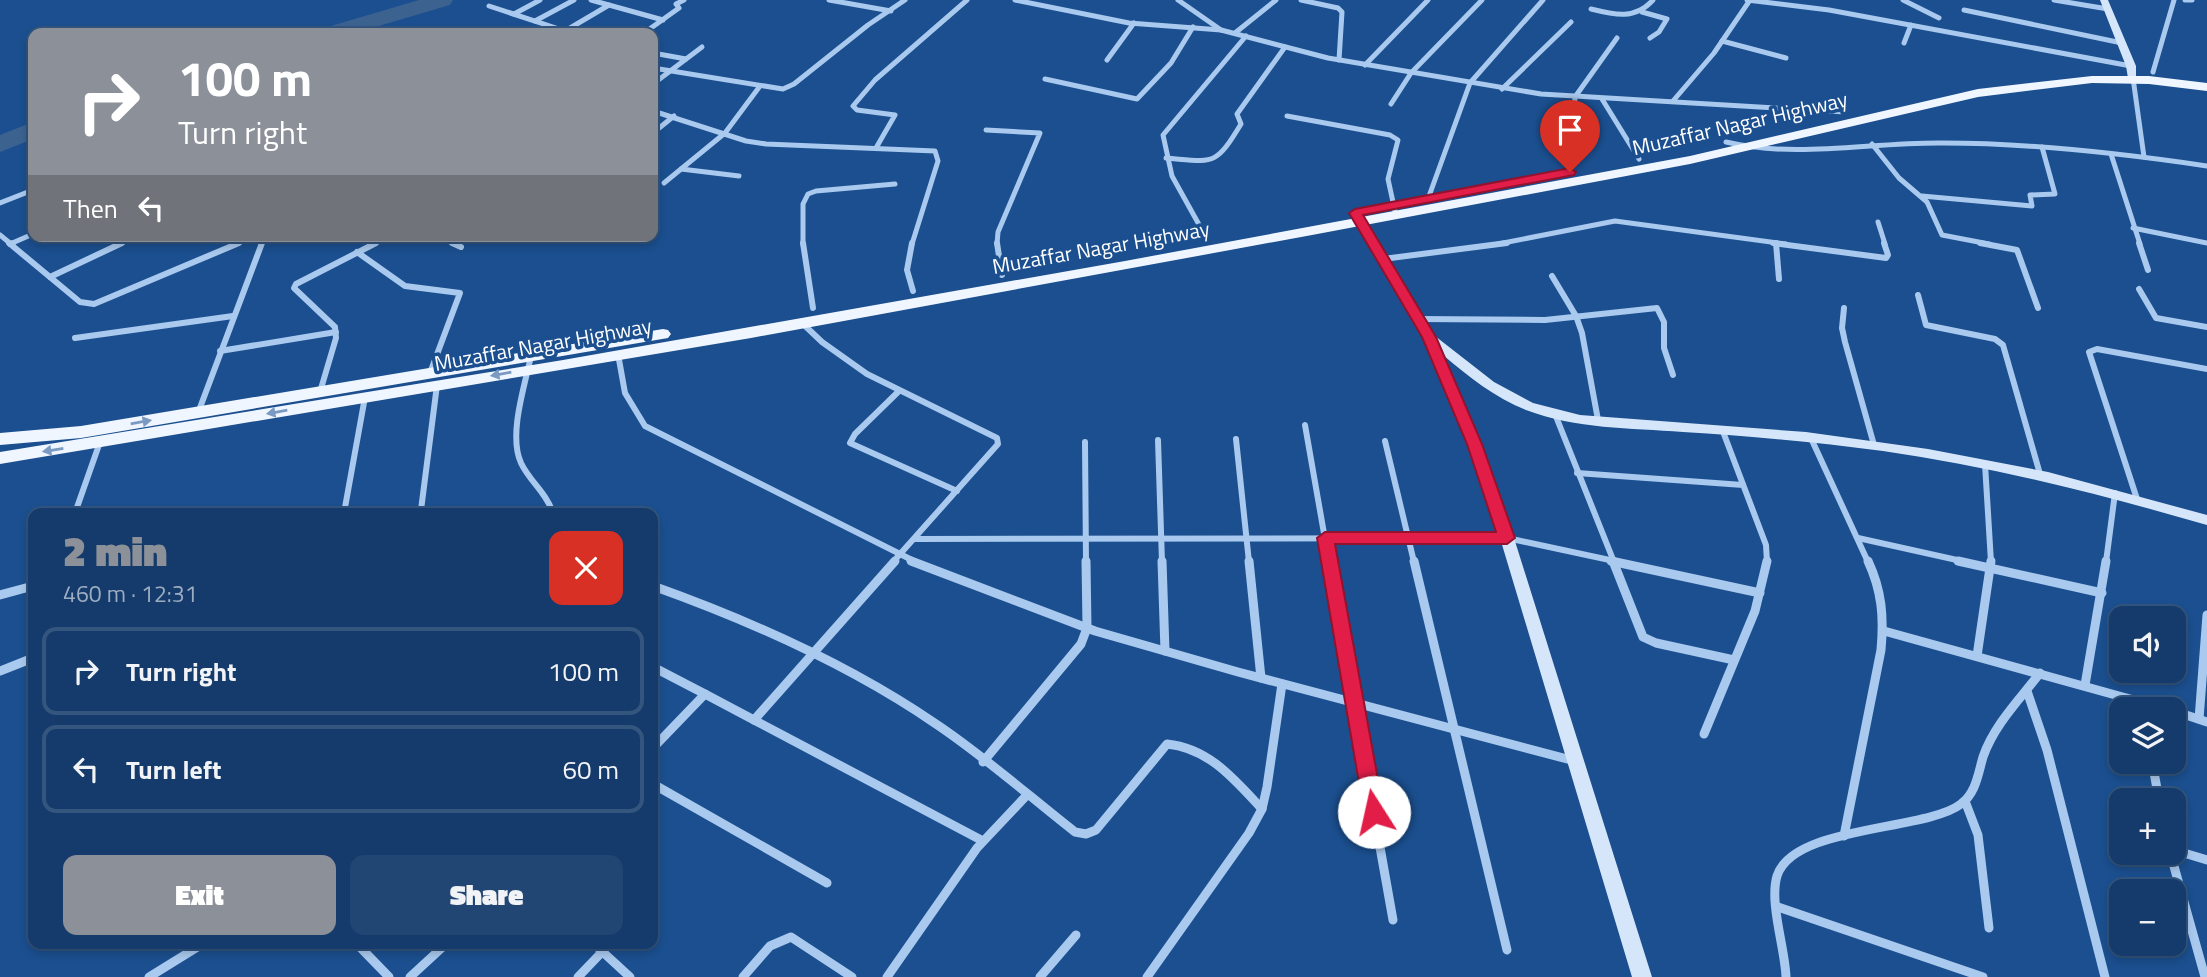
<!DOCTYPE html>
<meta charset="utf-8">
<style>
:root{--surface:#143b6b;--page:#214673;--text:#f1f3f6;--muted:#9dadc1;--line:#33557e;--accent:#8c9099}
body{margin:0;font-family:"Titillium Web",sans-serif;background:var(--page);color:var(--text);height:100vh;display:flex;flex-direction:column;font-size:26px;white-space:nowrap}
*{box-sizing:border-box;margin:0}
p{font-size:23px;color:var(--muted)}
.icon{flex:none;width:38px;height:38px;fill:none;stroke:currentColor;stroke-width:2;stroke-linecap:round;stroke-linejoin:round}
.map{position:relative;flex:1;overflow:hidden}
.panel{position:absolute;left:28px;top:508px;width:630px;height:441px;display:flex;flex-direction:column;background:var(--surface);border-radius:14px;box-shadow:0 4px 10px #0003,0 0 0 2px var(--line)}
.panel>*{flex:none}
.hud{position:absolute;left:28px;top:28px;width:630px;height:214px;border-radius:14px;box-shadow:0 4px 10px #0003,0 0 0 2px var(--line);background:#8c9099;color:#fff;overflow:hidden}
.fabs{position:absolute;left:2109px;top:606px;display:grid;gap:14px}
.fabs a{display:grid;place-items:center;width:77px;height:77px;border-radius:14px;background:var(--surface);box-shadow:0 4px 10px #0003,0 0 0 2px var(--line);font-size:35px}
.pin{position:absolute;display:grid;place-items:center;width:60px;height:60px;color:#fff;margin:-72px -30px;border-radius:50% 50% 50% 0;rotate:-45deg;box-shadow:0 0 7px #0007}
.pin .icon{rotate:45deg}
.me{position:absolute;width:77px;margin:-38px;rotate:350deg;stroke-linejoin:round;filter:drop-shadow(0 0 5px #0008)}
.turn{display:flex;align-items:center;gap:24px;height:147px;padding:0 35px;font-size:32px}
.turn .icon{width:91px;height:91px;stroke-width:2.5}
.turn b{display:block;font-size:49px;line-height:60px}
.then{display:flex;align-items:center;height:66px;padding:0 35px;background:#0003;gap:14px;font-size:26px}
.round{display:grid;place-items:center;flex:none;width:74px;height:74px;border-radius:14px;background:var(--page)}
.overview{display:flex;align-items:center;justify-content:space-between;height:119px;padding:0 35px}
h1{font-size:42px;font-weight:800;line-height:52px;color:var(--accent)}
.action{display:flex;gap:14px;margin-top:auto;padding:14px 35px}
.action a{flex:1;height:80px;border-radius:14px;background:var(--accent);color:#fff;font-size:28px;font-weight:800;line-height:80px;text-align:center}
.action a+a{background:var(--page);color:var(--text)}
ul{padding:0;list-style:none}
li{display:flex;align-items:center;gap:21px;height:88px;margin:0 14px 10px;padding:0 21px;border:4px solid var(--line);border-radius:14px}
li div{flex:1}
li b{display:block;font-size:26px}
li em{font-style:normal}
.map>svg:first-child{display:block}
</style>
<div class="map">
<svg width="2207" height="977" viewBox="0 0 2207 977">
<rect width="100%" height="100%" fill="#1b4f8f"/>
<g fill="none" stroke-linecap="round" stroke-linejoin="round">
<g fill="#3c6290" fill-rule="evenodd">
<path d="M419 0H453L450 5 355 33H321L324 28Z"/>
<path d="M33 122V139L0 152V135Z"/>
</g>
<g stroke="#a9c9ee" stroke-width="5">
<path d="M591 0 663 20"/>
<path d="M829 0 891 11"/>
<path d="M1015 0 1129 23 1221 30 1328 58 1541 94 1845 112"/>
<path d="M1178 0 1221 30"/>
<path d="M1301 0 1338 8 1342 12 1339 60"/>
<path d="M1747 0 1829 10 2131 66"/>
<path d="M1903 0 1939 18"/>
<path d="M2054 0 2108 9"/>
<path d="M2185 0H2192"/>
<path d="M489 6 571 33"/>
<path d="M1591 9C1615 15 1635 20 1653 0"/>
<path d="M1964 10 2122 43"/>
<path d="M1642 12 1667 19 1659 32 1650 38"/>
<path d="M514 14 540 0"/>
<path d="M535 21 574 0"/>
<path d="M565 31 609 5"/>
<path d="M644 33 679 8 676 4 684 0"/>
<path d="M1235 33 1276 0"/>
<path d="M1722 41 1786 58"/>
<path d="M1904 43 1911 25"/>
<path d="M653 53 686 59"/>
<path d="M1107 60 1134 23"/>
<path d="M1365 65 1428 0"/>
<path d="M653 68 783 89 794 84 868 25 905 0"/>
<path d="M2153 72 2174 0"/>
<path d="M2133 78 2144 157"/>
<path d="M1045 79 1137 99 1171 63 1193 27"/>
<path d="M653 84 702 47"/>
<path d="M1502 89 1571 22"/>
<path d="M1602 99 1639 159"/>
<path d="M1673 101 1714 53 1750 0"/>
<path d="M1391 104 1411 73 1482 0"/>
<path d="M653 111 746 141 766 144 935 151 938 161 912 244"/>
<path d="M1287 116 1390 135 1398 140 1388 179 1396 216"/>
<path d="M986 130 1040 133 998 232 997 244"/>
<path d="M653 133 674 116"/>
<path d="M1726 142C1799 159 1869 142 1943 143 2031 143 2119 153 2207 166"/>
<path d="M1872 144 1899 178 1927 202 1942 235 1989 244"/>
<path d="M876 148 895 115 857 110 853 106 875 80 967 0"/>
<path d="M2111 154 2140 244"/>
<path d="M1166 158C1214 162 1215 167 1241 124L1237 114 1285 47"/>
<path d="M681 169 739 176"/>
<path d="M1570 172 1575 97 1617 38"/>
<path d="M664 183 725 133 760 86"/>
<path d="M1922 196 2032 206 2030 195 2055 194 2042 147"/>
<path d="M1428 199 1470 83 1543 0"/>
<path d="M0 203 33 190"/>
<path d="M1878 222 1885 244"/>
<path d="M2133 228 2207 243"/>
<path d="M0 235 11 244"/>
<path d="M438 236 455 244"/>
<path d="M1207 239 1172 176 1163 135 1246 36"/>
<path d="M10 244 33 234"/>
<path d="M119 244 136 236"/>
<path d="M234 244 254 236"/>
<path d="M261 244 264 236"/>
<path d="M373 244 389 236"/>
<path d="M803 244V204L808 194 816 191 895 184"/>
<path d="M1498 244 1615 221 1786 244"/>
</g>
<g stroke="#a9c9ee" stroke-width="6">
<path d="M9 243 80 302 94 304 239 243"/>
<path d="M452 243 461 247"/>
<path d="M803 243 813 308"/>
<path d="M912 243 907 270 913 291"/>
<path d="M997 243 1002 275"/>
<path d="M1773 243 1886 258 1888 255 1884 243"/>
<path d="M1776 243 1779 279"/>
<path d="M1980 243 2017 250 2038 308"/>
<path d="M2139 243 2148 270"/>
<path d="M10 244 13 243"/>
<path d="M357 252 405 286 460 293 430 373"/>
<path d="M1383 259 1507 243"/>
<path d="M1552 276 1576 316 1582 333 1598 420"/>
<path d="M50 277 122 243"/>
<path d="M2139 289 2156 318 2207 327"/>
<path d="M1918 295 1926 325 1995 339 2003 345 2040 474"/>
<path d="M1844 308 1842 328 1845 342 1874 445"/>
<path d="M1418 319 1545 320 1657 308 1664 322V348L1673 375"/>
<path d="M801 322 822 342 867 374 997 438 998 444 893 562"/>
<path d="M75 338 233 316"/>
<path d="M220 351 336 332"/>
<path d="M618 354 625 393 645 426 916 562"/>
<path d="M531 356C525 385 508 435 521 463 530 482 546 492 553 513"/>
<path d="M320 392 336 338 335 327 294 288 296 284 376 243"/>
<path d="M898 392 855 434 850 443 957 491"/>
<path d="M198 413 262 243"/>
<path d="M1555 414 1614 562"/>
<path d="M1305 425 1329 562"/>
<path d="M1722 429 1766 545 1767 562"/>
<path d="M1810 436 1868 562"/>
<path d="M1236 439 1249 562"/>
<path d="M1158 440 1162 562"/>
<path d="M1385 441 1414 562"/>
<path d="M1085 442 1086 562"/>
<path d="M1985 464 1991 562"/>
<path d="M1577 473 1743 485"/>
<path d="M2137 499 2089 352 2097 349 2207 369"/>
<path d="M421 510 437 385"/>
<path d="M75 513 100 442"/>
<path d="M344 513 365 397"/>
<path d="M1858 538 1966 562"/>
<path d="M915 539 1507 538 1619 562"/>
<path d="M2106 562 2115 493"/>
</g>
<g stroke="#a9c9ee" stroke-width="9">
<path d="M911 561 1095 631 1238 672 1575 761"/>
<path d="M1162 561 1165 651"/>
<path d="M1249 561 1261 678"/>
<path d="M1329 561 1393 920"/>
<path d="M1414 561 1507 950"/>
<path d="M1611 561 1760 593"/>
<path d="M1613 561 1643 637 1656 643 1734 660"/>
<path d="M1958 561 2102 593"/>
<path d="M653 586C751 621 850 665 936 724 984 756 1029 796 1075 832L1086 834 1096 830 1167 744C1209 748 1235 780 1262 809"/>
<path d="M0 595 33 586"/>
<path d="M1884 631 2166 709"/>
<path d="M1977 656 1991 561"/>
<path d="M653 667 705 694"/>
<path d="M0 671 33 658"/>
<path d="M2085 685 2106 561"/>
<path d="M2027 691 2047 750 2105 977"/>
<path d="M2174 711 2207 722"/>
<path d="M2199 719 2207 615"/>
<path d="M754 720 983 841"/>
<path d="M1704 734 1755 611 1767 561"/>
<path d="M653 748 705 694 754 720 895 561"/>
<path d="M2152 761 2159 800"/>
<path d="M983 762 1081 644 1087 628 1086 561"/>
<path d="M653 784 827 883"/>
<path d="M1965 801 1978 835 1989 928"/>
<path d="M1844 836 1881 650C1884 617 1882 591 1868 561"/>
<path d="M2174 850 2207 860"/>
<path d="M2170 852 2205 977"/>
<path d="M1778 907 1983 977"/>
<path d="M356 943 389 977"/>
<path d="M593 943 630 977"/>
<path d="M149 977 204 943"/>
<path d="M410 977 447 943"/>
<path d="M578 977 602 952"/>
<path d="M743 977 770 946 791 937 852 977"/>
<path d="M887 977 977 848 1027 795"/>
<path d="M1040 977 1076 935"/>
<path d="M1147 977 1249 833 1262 809 1267 787 1282 684"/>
<path d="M1786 977C1785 948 1769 903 1777 876 1793 825 1926 831 1961 804 1976 793 1978 774 1983 757 1994 725 2020 699 2040 673"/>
</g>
<g fill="#d6e6fa" fill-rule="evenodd">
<path d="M2100 0H2108L2136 66V80L2128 78 2126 66Z"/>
<path d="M1355 210 1360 213 1435 336 1494 382 1533 403 1580 415 1806 432 1928 449 2048 472 2207 515V525C2100 494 1993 467 1883 451 1816 442 1749 436 1683 432 1630 428 1576 429 1526 410 1495 398 1468 376 1443 355L1481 444 1514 538 1652 977H1632L1500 538 1467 444 1423 337 1350 213Z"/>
</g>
<g fill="#f0f6ff" fill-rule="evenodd">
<path d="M2092 76H2149L2207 83V91L2149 84 2092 83 1978 97 1690 164 1312 235 751 338 0 464V452L563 360 1125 261 1690 156 1978 89Z"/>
<path d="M663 329 668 330 671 334 668 338 81 438 0 445V433L81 426Z"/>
</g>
</g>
<defs><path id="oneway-solid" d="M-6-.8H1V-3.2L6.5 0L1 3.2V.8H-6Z" transform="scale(1.75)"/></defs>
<g fill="#7b9ac1">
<use href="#oneway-solid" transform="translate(501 374) rotate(170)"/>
<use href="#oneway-solid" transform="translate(277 412) rotate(170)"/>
<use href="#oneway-solid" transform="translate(141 422) rotate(-10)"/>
<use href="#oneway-solid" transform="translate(53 450) rotate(171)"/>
</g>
<path fill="#e11d48" stroke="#92132f" stroke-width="2" d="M1570 168 1576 172 1574 175 1363 215 1436 337 1482 444 1515 538 1507 544H1335L1384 812 1381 818 1374 821 1367 818 1364 812 1317 538 1325 532H1496L1467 444 1422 337 1349 213 1355 209Z"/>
<g text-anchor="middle" stroke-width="7" stroke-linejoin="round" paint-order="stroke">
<g font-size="21" fill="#fff" stroke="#1b4f8f">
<text transform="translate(1740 124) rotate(-13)" y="7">Muzaffar Nagar Highway</text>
<text transform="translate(1101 248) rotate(-10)" y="7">Muzaffar Nagar Highway</text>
<text transform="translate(543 345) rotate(-10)" y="7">Muzaffar Nagar Highway</text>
</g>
</g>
</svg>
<div class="fabs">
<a><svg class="icon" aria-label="sound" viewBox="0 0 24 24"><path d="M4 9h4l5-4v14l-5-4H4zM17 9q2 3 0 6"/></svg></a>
<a><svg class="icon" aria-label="layers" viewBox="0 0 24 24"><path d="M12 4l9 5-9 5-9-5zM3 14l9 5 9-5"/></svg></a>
<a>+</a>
<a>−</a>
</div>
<div class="pin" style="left:1570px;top:172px;background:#d93025"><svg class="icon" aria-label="arrive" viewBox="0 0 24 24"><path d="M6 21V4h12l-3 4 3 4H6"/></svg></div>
<svg class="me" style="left:1374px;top:812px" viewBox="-20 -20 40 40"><circle r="19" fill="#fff"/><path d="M0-13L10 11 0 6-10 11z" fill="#e11d48"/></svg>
<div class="hud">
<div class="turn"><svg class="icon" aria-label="right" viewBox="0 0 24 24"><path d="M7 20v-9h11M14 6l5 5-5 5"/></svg><div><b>100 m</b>Turn right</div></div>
<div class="then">Then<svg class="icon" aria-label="left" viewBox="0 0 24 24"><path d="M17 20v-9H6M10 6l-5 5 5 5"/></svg></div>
</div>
<section class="panel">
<div class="overview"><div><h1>2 min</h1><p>460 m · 12:31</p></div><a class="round" style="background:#d93025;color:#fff"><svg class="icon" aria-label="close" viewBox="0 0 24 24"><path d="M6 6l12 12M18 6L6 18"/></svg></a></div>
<ul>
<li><svg class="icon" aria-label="right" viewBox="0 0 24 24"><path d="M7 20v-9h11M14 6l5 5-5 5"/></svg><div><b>Turn right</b></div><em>100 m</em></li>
<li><svg class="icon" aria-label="left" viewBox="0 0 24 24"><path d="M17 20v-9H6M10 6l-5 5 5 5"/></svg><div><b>Turn left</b></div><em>60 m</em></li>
</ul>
<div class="action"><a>Exit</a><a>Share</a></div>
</section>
</div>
